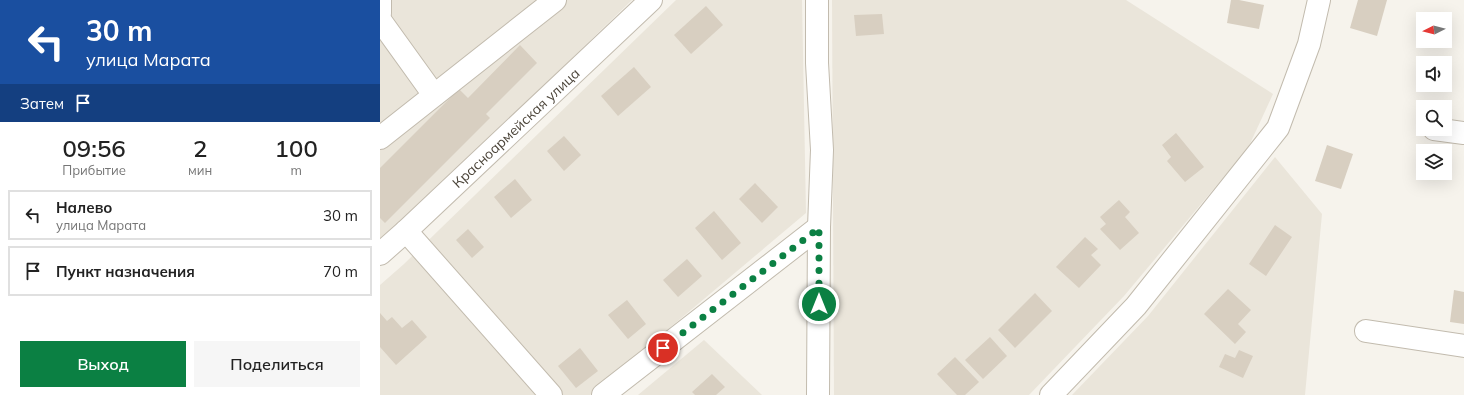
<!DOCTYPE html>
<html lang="ru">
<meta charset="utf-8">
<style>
:root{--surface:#fff;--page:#f6f6f6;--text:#222;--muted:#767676;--line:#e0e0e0;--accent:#0b8043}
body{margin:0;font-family:Mulish,sans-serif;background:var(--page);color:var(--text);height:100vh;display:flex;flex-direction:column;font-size:15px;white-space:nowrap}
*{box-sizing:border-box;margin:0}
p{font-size:13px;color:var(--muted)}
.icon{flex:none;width:22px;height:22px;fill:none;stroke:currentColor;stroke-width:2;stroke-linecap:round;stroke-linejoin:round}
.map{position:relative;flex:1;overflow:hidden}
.sheet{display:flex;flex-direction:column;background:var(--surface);width:380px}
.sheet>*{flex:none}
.guide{background:#1a4fa0;color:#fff;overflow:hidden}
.needle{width:26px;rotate:264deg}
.fabs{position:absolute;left:1036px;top:12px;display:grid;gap:8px}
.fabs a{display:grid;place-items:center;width:36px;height:36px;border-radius:0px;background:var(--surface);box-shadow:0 4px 16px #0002;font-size:20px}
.pin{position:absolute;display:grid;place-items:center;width:34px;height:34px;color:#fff;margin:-17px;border:2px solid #fff;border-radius:50%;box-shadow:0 1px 4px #0007}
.me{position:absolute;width:44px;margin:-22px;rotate:0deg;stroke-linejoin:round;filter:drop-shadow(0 0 3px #0008)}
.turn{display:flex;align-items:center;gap:14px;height:84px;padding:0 20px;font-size:18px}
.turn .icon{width:52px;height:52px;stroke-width:2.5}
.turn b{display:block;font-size:28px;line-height:34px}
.then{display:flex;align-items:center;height:38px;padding:0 20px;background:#0003;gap:8px;font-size:15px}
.eta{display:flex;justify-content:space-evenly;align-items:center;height:68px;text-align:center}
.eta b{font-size:24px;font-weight:600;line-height:28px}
.primary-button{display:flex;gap:8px;margin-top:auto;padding:8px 20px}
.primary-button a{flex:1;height:46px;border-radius:0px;background:var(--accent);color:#fff;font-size:16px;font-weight:600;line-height:46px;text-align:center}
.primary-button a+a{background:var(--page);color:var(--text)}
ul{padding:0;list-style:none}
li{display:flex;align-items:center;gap:12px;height:50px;margin:0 8px 6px;padding:0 12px;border:2px solid var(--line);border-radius:0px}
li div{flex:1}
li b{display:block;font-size:15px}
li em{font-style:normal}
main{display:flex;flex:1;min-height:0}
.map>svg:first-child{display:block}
</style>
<main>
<section class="sheet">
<div class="guide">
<div class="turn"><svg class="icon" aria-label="left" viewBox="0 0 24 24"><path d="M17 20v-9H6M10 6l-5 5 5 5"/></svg><div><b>30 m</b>улица Марата</div></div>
<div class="then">Затем<svg class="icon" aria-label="arrive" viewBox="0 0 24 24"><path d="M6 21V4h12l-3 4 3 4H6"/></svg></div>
</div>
<div class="eta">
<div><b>09:56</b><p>Прибытие</p></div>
<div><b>2</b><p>мин</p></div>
<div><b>100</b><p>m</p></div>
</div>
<ul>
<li><svg class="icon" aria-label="left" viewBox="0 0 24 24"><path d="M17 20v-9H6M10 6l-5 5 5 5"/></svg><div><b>Налево</b><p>улица Марата</p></div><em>30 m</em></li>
<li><svg class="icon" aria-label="arrive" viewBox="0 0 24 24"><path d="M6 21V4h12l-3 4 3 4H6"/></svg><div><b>Пункт назначения</b></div><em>70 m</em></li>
</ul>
<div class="primary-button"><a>Выход</a><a>Поделиться</a></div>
</section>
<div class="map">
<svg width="1084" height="395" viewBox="0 0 1084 395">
<rect width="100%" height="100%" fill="#f6f3ec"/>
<g fill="#eae5da">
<path d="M0 0H252L0 244Z"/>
<path d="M296 0H422L426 213 210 395H0V285L24 264Z"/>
<path d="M452 0H746L893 94 868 148 744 296 649 395H454Z"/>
<path d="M895 157 942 214 925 395H692L768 316Z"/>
<path d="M324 340 382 395H258Z"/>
</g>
<g fill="#d8cfc1">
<path d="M851 0H859L884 5 879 29 847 23Z"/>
<path d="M978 0H1007L997 36 970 28Z"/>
<path d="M326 6 343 25 311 54 294 35Z"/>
<path d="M502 14 504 34 476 36 474 15Z"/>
<path d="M140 45 157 63 106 114 110 118 5 223 0 218V168L79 89 88 98Z"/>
<path d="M254 67 271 87 238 116 221 96Z"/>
<path d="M796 133 824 167 805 182 787 161 791 157 782 145Z"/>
<path d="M184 136 201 155 184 171 167 151Z"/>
<path d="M947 145 973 154 961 189 935 181Z"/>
<path d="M135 179 152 200 131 218 114 197Z"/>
<path d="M375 183 398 207 382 223 359 199Z"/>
<path d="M739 200 750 212 745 217 759 233 740 250 720 229 726 224 720 217Z"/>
<path d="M334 211 361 243 342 260 315 228Z"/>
<path d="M895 225 912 237 886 276 869 264Z"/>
<path d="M88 229 104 247 92 258 76 240Z"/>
<path d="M705 237 718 249 711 255 721 265 699 288 676 267Z"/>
<path d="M307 259 322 276 298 297 283 280Z"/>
<path d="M848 289 871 310 858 324 866 332 855 344 824 314Z"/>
<path d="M1074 290 1084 292V324L1070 322Z"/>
<path d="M655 293 672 311 635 348 618 330Z"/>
<path d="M247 300 266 324 248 339 228 315Z"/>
<path d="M0 313 7 321 12 317 22 328 32 320 47 337 16 365 0 347Z"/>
<path d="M610 337 627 356 603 379 585 360Z"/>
<path d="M200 348 218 371 196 388 178 366Z"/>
<path d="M859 350 873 356 863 378 839 367 845 354 855 358Z"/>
<path d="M575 357 599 382 585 395H577L557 374Z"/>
<path d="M332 374 345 387 336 395H315L312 392Z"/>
</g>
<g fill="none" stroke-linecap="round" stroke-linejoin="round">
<g stroke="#c2bbae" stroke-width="24">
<g id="minor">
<path d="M437 0V63L442 150 439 227 438 395"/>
<path d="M0 13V0"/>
<path d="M0 20 54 95"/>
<path d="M1054 129 1084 133"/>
<path d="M0 138 175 0"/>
<path d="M26 231 171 395"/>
<path d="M0 254 26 231 271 0"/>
<path d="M986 331 1084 346"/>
<path d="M223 395 439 227"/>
<path d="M671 395 756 306 898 128 929 44 939 0"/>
</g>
</g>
<use href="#minor" stroke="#fff" stroke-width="22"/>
</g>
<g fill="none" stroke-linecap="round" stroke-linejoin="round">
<path stroke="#0b8043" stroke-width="7" stroke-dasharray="0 12.6" d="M283 348 439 228V304"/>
</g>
<g text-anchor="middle" stroke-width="3" stroke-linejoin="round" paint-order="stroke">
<g font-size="14" fill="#4b4439" stroke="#fff">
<text transform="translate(136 128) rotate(-43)" y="5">Красноармейская улица</text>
</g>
</g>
</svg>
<div class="fabs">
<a><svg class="needle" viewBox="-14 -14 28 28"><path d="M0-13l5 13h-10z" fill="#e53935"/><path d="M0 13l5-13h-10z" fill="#767676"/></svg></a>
<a><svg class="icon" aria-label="sound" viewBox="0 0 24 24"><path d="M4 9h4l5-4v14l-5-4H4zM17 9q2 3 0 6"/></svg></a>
<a><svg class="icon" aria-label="search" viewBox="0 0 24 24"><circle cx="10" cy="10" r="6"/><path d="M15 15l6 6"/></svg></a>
<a><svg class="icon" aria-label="layers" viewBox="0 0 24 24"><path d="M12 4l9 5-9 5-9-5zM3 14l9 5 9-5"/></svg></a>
</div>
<div class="pin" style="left:283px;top:348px;background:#d93025"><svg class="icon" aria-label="arrive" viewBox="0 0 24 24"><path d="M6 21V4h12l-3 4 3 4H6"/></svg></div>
<svg class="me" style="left:439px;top:304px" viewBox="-20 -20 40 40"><circle r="17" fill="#0b8043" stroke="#fff" stroke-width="3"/><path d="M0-11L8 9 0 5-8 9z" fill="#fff"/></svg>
</div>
</main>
